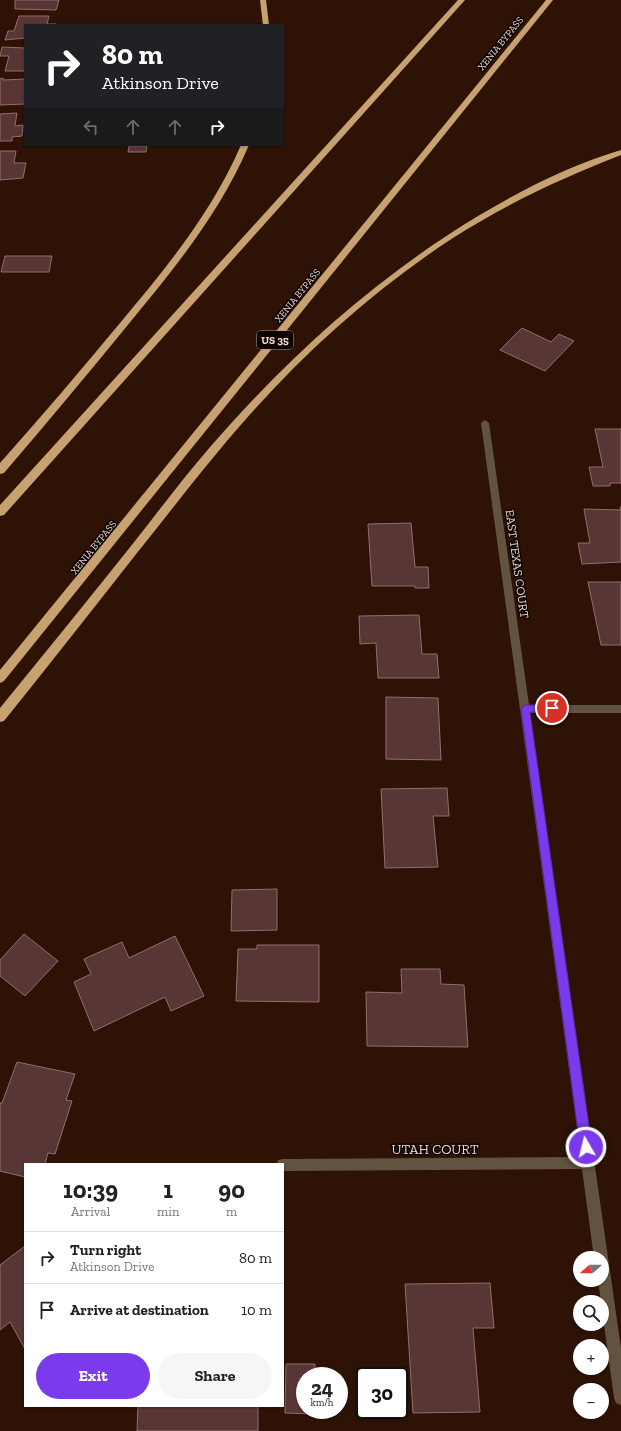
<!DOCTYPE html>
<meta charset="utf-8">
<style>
:root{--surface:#fff;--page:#f6f6f6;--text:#222;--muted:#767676;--line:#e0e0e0;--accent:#7c3aed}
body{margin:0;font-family:"Zilla Slab",serif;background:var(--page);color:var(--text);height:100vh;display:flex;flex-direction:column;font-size:15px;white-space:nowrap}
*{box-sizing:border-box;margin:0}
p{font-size:13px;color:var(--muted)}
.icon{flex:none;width:22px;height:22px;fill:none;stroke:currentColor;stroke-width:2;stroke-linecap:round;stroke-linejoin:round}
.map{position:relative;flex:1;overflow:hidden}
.sheet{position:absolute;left:24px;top:1163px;width:260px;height:244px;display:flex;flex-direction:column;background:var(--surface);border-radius:0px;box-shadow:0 1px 3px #0004}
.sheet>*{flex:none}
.top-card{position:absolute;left:24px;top:24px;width:260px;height:122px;border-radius:0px;box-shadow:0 1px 3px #0004;background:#202124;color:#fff;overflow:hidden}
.needle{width:26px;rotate:250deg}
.tools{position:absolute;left:573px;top:1251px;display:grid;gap:8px}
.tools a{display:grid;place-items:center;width:36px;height:36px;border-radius:50%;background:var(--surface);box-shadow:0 1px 3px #0004;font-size:20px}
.speed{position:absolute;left:296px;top:1367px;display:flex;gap:8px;font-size:20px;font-weight:700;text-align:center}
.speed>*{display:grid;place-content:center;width:52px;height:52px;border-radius:50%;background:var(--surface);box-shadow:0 1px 3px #0004;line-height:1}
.speed small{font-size:10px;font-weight:400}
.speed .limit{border:2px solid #111;border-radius:6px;background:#fff;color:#111}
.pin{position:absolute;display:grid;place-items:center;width:34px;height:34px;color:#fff;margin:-17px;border:2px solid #fff;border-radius:50%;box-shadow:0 1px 4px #0007}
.me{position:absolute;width:44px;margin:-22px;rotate:352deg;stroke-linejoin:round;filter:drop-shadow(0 0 3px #0008)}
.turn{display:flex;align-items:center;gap:14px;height:84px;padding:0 12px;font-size:18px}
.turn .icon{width:52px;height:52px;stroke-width:2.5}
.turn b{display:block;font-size:28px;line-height:34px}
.lanes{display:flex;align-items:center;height:38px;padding:0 12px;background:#0003;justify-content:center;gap:20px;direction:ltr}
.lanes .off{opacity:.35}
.eta{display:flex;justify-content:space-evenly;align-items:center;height:68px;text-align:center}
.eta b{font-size:24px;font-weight:700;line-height:28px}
.primary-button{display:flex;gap:8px;margin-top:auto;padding:8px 12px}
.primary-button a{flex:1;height:46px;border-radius:24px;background:var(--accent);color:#fff;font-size:16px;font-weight:700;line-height:46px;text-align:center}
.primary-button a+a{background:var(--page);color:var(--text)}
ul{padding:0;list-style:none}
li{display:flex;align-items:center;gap:12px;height:52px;padding:0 12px;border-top:1px solid var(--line)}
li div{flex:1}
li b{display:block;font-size:15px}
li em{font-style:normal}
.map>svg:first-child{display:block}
</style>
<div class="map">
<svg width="621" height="1431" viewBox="0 0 621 1431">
<rect width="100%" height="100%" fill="#2d1205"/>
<g fill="#583635" stroke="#946d6c">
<path d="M15 0H59L56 10 15 9Z"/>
<path d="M19 16H49L47 24H56L55 25H25V38L5 40 8 31H14Z"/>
<path d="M2 47 25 48V71H5L9 56H0Z"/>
<path d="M3 78V80L25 79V104L0 105V79Z"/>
<path d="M17 113 15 126 23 125 22 136 12 137V141H0V114Z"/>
<path d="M129 146H147L146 152H128Z"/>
<path d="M0 151H16L14 163H26L23 178 0 180Z"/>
<path d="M5 256H52L49 272H1Z"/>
<path d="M522 328 551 342 559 334 574 341 545 371 500 350Z"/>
<path d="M595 429H621V483H610V486H593L589 467H603Z"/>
<path d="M620 507H621V562L582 564 578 543H590L584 509 621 510Z"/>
<path d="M411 523 415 567H428L429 588H415V586H372L368 524Z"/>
<path d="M588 582H621V645H601Z"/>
<path d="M419 615 422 654H437L439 678H378L376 643 360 644 359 616Z"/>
<path d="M386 697 438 698 441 760 386 759Z"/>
<path d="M447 788 449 816H433L438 867 385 868 381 789Z"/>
<path d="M277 889V930L231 931 232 890Z"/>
<path d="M24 934 58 961 25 996 0 976V960Z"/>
<path d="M175 936 204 996 171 1011 165 997 94 1031 74 982 91 974 84 959 122 942 129 958Z"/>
<path d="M257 945H319V1002L236 1001 238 949H257Z"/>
<path d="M401 969H440L441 984 464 985 468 1047 367 1046 366 992 402 993Z"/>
<path d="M17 1062 75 1074 66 1100 72 1101 55 1154 48 1153 45 1164H25V1177L0 1171V1103H2Z"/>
<path d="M25 1246V1349L10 1322 0 1330V1265Z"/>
<path d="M490 1283 494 1328H473L480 1412 413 1413 405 1284Z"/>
<path d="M286 1364H315V1376H305V1410H315V1414L285 1413Z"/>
<path d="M138 1406H258V1431H137Z"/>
</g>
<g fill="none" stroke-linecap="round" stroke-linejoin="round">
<path fill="#625340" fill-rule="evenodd" d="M485 420 489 423 529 705H621V713H530L621 1348V1405L616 1403 614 1398 598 1280H602V1258H594L582 1169 283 1171V1164H277L278 1160 283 1159 581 1157 481 423Z"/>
<g fill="#c7a170" fill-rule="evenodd">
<path d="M260 0H266L269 25H263Z"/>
<path d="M458 0H465L4 515 0 516V505Z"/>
<path d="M546 0H553L4 681 0 683V670Z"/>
<path d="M241 145H249C220 213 174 269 127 326 87 375 46 424 4 473L0 474V463C41 417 81 370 120 323 167 267 212 212 241 145Z"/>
<path d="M621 150V155C562 178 506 204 453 238 364 296 284 371 217 453 189 486 164 520 137 553 93 609 49 665 4 721L0 722V708C44 654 88 600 131 546 158 512 183 478 211 446 289 356 377 277 478 216 521 190 573 164 621 150Z"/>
</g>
</g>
<path fill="#7c3aed" stroke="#51269a" d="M525 705H552L556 708 552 712H530L592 1147 590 1151 586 1153 582 1151 580 1147 521 709Z"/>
<g text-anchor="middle" stroke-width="3" stroke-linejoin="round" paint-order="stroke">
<g font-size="10" fill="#ead7ce" stroke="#0d0401">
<text transform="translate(500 43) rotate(-51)" y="4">XENIA BYPASS</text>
<text transform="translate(297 295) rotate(-51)" y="4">XENIA BYPASS</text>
<text transform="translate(93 547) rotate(-51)" y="4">XENIA BYPASS</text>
</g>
<rect fill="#0d0401" stroke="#a89890" stroke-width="1" x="257" y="331" width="36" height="18" rx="3"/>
<g font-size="11" font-weight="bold" fill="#ead7ce">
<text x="275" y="344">US 35</text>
</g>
<g font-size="12" fill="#ead7ce" stroke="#0d0401">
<text transform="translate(517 564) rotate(82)" y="4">EAST TEXAS COURT</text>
</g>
<g font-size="14" fill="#ead7ce" stroke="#0d0401">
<text x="435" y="1154">UTAH COURT</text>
</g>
</g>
</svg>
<div class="tools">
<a><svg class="needle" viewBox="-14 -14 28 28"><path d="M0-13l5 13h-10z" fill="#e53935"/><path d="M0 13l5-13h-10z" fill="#767676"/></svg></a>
<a><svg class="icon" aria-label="search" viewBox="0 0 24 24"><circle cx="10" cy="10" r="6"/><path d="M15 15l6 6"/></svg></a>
<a>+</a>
<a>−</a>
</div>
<div class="speed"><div>24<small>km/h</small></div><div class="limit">30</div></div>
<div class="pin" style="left:552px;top:708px;background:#d93025"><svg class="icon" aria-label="arrive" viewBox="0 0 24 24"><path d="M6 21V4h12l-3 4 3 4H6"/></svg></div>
<svg class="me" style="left:586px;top:1147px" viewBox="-20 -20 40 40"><circle r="17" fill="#7c3aed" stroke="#fff" stroke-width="3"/><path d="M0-11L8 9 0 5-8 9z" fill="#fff"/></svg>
<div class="top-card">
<div class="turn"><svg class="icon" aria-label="right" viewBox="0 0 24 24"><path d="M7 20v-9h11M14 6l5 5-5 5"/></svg><div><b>80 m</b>Atkinson Drive</div></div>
<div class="lanes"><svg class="icon off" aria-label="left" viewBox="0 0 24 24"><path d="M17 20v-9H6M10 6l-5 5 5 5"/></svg><svg class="icon off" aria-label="ahead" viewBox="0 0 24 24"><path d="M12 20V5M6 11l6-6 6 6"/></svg><svg class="icon off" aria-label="ahead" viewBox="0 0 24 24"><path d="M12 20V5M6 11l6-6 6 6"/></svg><svg class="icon" aria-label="right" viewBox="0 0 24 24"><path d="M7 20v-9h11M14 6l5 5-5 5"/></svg></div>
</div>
<section class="sheet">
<div class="eta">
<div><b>10:39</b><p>Arrival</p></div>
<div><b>1</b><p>min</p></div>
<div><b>90</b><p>m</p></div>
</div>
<ul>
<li><svg class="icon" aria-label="right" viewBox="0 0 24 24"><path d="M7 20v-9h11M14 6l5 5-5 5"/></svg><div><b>Turn right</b><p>Atkinson Drive</p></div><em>80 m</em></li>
<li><svg class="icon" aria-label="arrive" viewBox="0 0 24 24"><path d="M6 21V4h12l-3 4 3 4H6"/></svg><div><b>Arrive at destination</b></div><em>10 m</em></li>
</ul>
<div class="primary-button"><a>Exit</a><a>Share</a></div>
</section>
</div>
